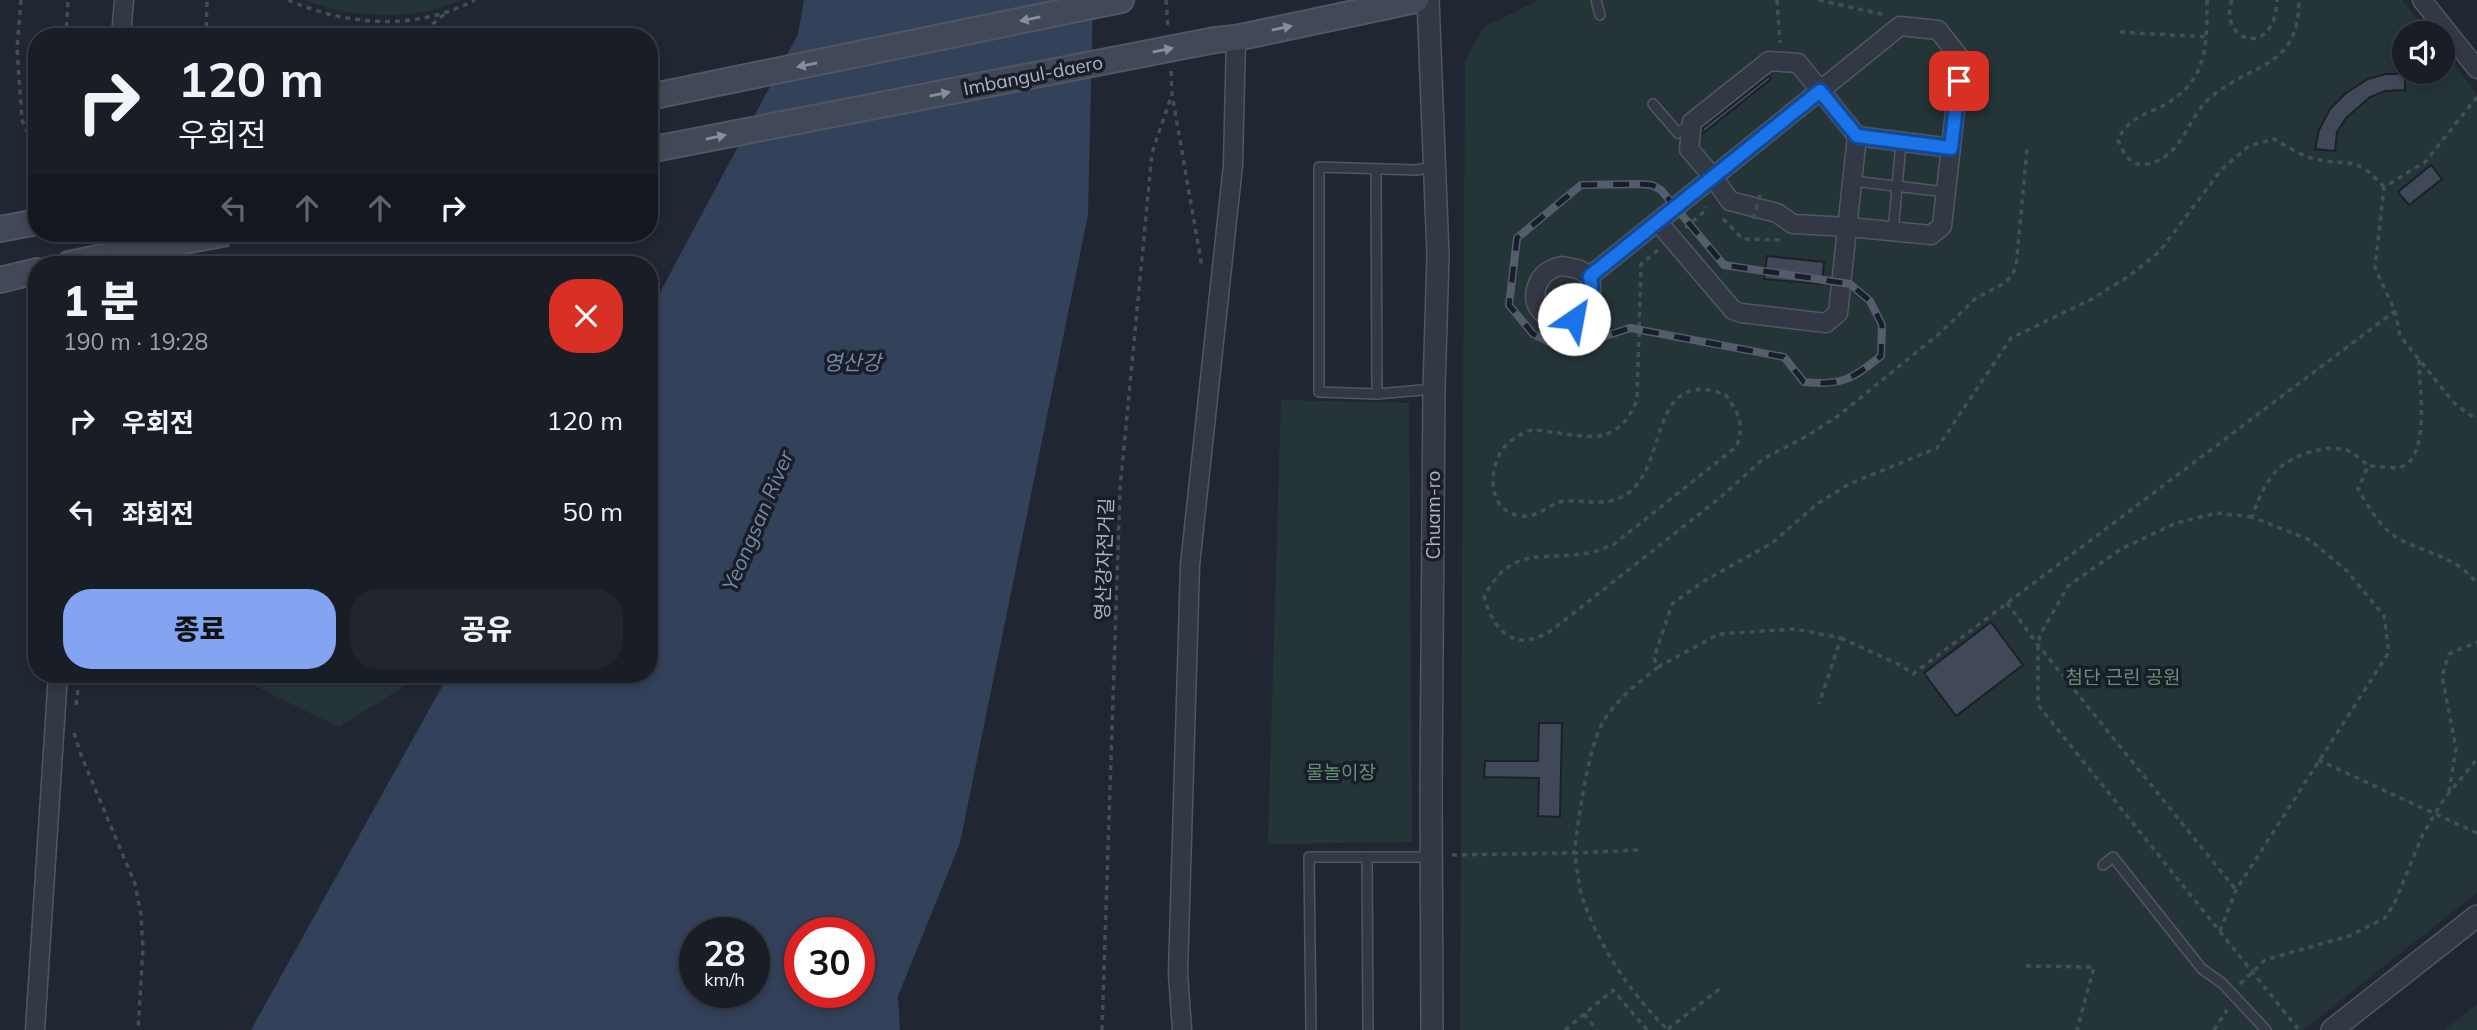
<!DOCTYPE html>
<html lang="ko">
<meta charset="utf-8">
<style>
:root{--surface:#181d26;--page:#21262e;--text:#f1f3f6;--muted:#9fa2a7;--line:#363b43;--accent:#83a4f0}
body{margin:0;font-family:Mulish,"Noto Sans KR",sans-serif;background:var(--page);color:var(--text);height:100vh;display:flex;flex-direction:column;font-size:26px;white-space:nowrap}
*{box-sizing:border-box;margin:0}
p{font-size:23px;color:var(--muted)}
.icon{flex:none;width:38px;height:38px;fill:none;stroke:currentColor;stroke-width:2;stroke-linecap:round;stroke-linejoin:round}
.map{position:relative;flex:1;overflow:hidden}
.sheet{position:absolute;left:28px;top:256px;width:630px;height:427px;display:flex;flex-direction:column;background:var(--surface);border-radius:28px;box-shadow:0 4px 10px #0003,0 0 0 2px var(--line)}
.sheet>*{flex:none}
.top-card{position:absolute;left:28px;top:28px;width:630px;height:214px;border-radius:28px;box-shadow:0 4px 10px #0003,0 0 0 2px var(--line);background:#181d26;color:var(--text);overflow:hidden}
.controls{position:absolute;left:2392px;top:21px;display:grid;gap:14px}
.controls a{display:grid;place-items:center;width:63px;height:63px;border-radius:50%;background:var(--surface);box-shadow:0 4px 10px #0003,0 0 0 2px var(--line);font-size:35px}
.speed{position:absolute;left:679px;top:917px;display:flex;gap:14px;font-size:35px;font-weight:700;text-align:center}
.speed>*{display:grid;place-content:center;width:91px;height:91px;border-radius:50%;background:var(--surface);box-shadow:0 4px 10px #0003,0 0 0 2px var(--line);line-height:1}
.speed small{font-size:18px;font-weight:400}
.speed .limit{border:10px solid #d22;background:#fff;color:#111}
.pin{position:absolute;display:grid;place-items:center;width:60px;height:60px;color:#fff;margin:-30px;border-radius:14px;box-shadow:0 4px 10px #0006}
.me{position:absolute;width:77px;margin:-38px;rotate:33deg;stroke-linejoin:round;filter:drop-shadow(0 0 5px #0008)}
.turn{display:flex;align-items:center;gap:24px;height:147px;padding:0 35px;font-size:32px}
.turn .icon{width:91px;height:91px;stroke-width:2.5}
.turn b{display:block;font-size:49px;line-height:60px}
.lanes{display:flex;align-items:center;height:66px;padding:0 35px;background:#0003;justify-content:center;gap:35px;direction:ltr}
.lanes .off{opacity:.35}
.round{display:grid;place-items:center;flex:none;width:74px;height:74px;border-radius:28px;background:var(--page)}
.head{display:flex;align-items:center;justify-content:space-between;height:119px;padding:0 35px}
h1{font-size:42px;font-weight:800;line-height:52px}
.cta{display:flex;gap:14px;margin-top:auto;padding:14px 35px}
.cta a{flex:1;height:80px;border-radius:28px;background:var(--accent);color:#111;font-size:28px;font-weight:800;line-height:80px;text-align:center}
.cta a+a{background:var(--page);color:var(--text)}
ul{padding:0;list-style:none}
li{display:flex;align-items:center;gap:21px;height:91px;padding:0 35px}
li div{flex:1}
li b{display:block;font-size:26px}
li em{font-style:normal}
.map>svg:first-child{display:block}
</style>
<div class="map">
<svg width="2477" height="1030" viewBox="0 0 2477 1030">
<rect width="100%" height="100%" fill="#202733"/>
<g fill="#253537">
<path d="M304 0H461C410 22 355 18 304 0Z"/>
<path d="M1539 0H2402L2429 33H2404V72H2443V51L2477 94V893L2303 1030H1460L1465 60 1484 27Z"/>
<path d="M1281 400 1409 403 1412 842 1268 844Z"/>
<path d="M230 674H414L408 684 339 727Z"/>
<path d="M2477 1004V1030H2444Z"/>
</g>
<path fill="#34415a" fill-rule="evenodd" d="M804 0H1093L1088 215 960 843 898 996 900 1030H251L449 674H649V313L798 34ZM695 933H754V992H695ZM800 933H859V992H800Z"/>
<g fill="#414958" stroke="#1b202b" stroke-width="2">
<path d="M2386 74H2405V90L2385 91 2370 97 2346 118 2337 132 2335 151 2315 149 2319 130 2330 109 2346 93 2368 79Z"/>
<path d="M1769 76 1771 79 1702 134 1703 128Z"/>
<path d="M2431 165 2442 179 2409 205 2398 192Z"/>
<path d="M1767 256 1824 262 1822 284 1764 279Z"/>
<path d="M1991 622 2023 665 1956 716 1924 673Z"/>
<path d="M1539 723H1562L1560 817 1538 816 1539 778 1484 777 1485 761H1538Z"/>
</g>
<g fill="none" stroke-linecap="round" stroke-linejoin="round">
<g stroke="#515663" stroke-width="12">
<g id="service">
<path d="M1596 0 1600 15"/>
<path d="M1653 104 1678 133 1691 123"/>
<path d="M1376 169 1377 394"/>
<path d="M1853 181 1946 192"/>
<path d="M1893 232 1901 143"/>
<path d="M1433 389 1377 394 1319 392V167L1416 170 1434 167"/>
<path d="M1367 857 1368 1030"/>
<path d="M2103 865 2113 857 2202 969 2222 983 2266 1030"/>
<path d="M1311 1030 1309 857H1430"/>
</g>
</g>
<g stroke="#515663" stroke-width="21">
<g id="minor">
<path d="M2422 0 2477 69"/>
<path d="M1900 26 1938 30 1961 59 1942 226 1931 235 1849 227 1793 224 1777 213 1730 201 1713 177Z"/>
<path d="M121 37 124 0"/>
<path d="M1857 136 1951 148"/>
<path d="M130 264V233"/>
<path d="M1562 266 1578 269 1590 276C1601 338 1523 328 1537 286 1541 274 1551 268 1562 266Z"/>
<path d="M1590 276 1713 177 1689 149 1692 122 1769 61 1798 63 1857 136 1838 313 1826 323 1741 313 1733 310 1658 222"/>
<path d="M35 1030 58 674"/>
<path d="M1182 1030 1178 973 1190 565 1233 165 1236 38"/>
</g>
</g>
<g stroke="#515663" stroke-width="24">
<g id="tertiary">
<path d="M1428 0 1438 255 1434 389 1431 791 1432 1030"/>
<path d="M2332 1030 2477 916"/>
</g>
</g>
<g stroke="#515663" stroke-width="28">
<g id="secondary">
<path d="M1215 40 1236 38 1416 0"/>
<path d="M649 97 1121 0"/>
<path d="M0 229 37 222"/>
<path d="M69 264 116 254"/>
<path d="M0 280 37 271"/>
</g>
</g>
<g stroke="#415054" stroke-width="3.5" stroke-dasharray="5 5" stroke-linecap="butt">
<path d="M21 0 17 49 22 120 37 154"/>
<path d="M288 0C348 26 416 31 475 0"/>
<path d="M1166 0 1168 28"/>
<path d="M1777 0 1780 43"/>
<path d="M1819 0 1885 15"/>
<path d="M2207 0C2207 51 2207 86 2154 110 2137 118 2126 122 2118 140 2124 154 2130 167 2148 164 2183 157 2188 115 2212 96 2254 62 2299 68 2299 0"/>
<path d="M2232 0C2217 41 2275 61 2277 0"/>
<path d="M2120 32 2207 37"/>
<path d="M66 37 68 0"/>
<path d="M206 37 207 0"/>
<path d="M417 37 446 13"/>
<path d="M1171 71 1172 94 1202 267"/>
<path d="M2477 97 2425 162 2384 187 2375 268 2395 311 2400 336 2455 404 2477 420"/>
<path d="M1723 219 1743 239 1784 240"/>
<path d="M1685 228 1706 210 1705 207"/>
<path d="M1658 250 1641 264 1637 400C1617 449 1586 436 1544 431 1536 430 1530 429 1523 433 1518 437 1510 440 1506 445 1487 466 1486 513 1522 516 1539 518 1550 502 1566 501 1585 500 1601 506 1619 498 1664 480 1650 398 1694 390 1704 388 1716 392 1725 394 1739 414 1744 422 1737 446L1613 545C1606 547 1599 551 1592 552 1543 563 1513 542 1484 597 1495 634 1516 653 1552 630L1721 497 1763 459 1807 436 1838 416 1940 333 1976 298 2001 285 2011 277 2016 267 2027 149"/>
<path d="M2419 360C2419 384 2431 457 2401 467 2392 469 2378 466 2368 466L2358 489C2369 507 2381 530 2401 540 2428 554 2458 557 2477 584"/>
<path d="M2252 517 2217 513 2176 523 2121 549 2068 586 2040 635 2038 645V705L2299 1030"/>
<path d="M2007 603 2038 645 2236 890"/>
<path d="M1841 638 1902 666 1913 674 2395 311"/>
<path d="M1658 667 1719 634 1795 629 1841 638 1819 704"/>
<path d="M76 705 80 674"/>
<path d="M74 733 81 755 135 884 141 915 143 948 138 1030"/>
<path d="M2318 760 2477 833"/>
<path d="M2449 792 2456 748 2442 676 2449 654 2477 642"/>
<path d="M1638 850 1574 853C1578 869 1578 889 1585 905 1601 949 1634 998 1668 1030"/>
<path d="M1452 855 1574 853C1579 818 1587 749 1604 720 1618 698 1638 683 1658 667L1654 658 1672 604 1704 581 1772 543 1817 504 1849 484 1937 448 2011 338 2092 299 2129 276 2159 252 2222 169 2249 146 2274 139C2287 146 2301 156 2315 159 2352 167 2354 154 2384 187"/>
<path d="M2220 931 2236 890 2389 652 2384 616 2347 571 2310 540 2252 517C2258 500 2265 482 2278 469 2293 455 2326 444 2346 450 2354 453 2362 460 2368 466"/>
<path d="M2026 966 2094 967 2077 1030"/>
<path d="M2240 984 2265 960 2349 936 2385 918 2394 904 2423 834 2444 799 2477 759"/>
<path d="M1584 1014 1597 1030"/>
<path d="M1668 1029 1722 987"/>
<path d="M1102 1030 1120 489 1152 153 1172 94"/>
<path d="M1565 1030 1613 990 1647 1030"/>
<path d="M2214 1030 2227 1010"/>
</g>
<use href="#service" stroke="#333944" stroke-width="9"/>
<use href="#minor" stroke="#333944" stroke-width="18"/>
<use href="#tertiary" stroke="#333944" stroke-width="21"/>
<use href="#secondary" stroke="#414857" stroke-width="24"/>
<g stroke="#555c6b" stroke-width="8">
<path id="rail" d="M1640 184 1652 185 1661 190 1724 265 1850 284 1870 301 1882 325 1881 356C1852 379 1842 386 1804 382L1784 357 1630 328 1582 344 1557 346 1533 334 1509 305 1517 238 1581 185Z"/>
</g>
<use href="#rail" stroke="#191e29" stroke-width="5" stroke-dasharray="16" stroke-linecap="butt"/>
<g stroke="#515663" stroke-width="28" stroke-linecap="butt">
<g id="secondary-bridge">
<path d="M649 150 1215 40"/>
<path d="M116 254 227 233"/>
</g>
</g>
<path stroke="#415054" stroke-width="3.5" stroke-dasharray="5 5" stroke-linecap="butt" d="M1753 219 1760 195"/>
<use href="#secondary-bridge" stroke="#414857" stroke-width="24"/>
</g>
<defs><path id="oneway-solid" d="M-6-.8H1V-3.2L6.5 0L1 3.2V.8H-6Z" transform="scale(1.75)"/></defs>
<g fill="#878e9d">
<use href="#oneway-solid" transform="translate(1030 19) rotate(168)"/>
<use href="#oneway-solid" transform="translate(1282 28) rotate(-12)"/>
<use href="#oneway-solid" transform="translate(1163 50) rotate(-11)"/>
<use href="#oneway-solid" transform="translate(807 65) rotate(168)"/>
<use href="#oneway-solid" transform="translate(940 94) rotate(-11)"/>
<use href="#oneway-solid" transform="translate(716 137) rotate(-11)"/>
</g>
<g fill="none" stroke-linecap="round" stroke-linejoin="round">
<g stroke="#114b97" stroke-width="18">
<path id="route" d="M1574 319C1590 308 1593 295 1590 276L1820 91 1857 136 1951 148 1959 81"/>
</g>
<use href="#route" stroke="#1a73e8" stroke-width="12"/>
</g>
<g text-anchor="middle" stroke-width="7" stroke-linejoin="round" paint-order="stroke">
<g font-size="19" fill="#adb3c2" stroke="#191e29">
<text transform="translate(1033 75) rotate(-11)" y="7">Imbangul-daero</text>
<text transform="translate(1433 515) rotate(-90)" y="7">Chuam-ro</text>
<text transform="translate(1104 559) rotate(-88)" y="7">영산강자전거길</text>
</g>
<g font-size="19" fill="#669073" stroke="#191e29">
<text x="2123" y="684">첨단 근린 공원</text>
<text x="1341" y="779">물놀이장</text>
</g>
<g font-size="21" font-style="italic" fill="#7688a9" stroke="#191e29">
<text x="852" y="370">영산강</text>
<text transform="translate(758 521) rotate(-67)" y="7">Yeongsan River</text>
</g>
</g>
</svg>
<div class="controls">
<a><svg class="icon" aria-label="sound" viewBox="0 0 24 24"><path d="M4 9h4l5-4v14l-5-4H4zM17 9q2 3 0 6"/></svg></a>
</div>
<div class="speed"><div>28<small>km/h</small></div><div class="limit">30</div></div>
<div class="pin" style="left:1959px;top:81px;background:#d93025"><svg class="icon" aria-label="arrive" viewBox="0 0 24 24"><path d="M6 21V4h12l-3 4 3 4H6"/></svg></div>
<svg class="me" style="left:1574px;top:319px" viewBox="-20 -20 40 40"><circle r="19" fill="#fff"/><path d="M0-13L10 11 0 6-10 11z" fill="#1a73e8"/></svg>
<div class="top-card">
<div class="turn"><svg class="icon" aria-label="right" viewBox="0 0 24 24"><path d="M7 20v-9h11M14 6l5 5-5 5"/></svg><div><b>120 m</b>우회전</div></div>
<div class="lanes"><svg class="icon off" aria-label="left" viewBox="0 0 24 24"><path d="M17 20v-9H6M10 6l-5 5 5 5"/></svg><svg class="icon off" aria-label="ahead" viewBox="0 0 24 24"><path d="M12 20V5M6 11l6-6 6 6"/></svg><svg class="icon off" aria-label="ahead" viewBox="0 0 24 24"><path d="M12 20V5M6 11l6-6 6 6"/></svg><svg class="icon" aria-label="right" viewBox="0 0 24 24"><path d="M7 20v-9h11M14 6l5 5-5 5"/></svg></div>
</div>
<section class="sheet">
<div class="head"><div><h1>1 분</h1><p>190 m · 19:28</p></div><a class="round" style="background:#d93025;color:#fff"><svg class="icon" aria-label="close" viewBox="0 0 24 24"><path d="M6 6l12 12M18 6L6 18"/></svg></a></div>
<ul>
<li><svg class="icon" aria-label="right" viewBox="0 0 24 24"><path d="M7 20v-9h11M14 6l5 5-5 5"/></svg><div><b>우회전</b></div><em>120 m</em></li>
<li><svg class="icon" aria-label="left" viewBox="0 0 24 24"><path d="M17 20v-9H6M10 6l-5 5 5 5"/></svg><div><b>좌회전</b></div><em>50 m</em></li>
</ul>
<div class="cta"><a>종료</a><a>공유</a></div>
</section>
</div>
